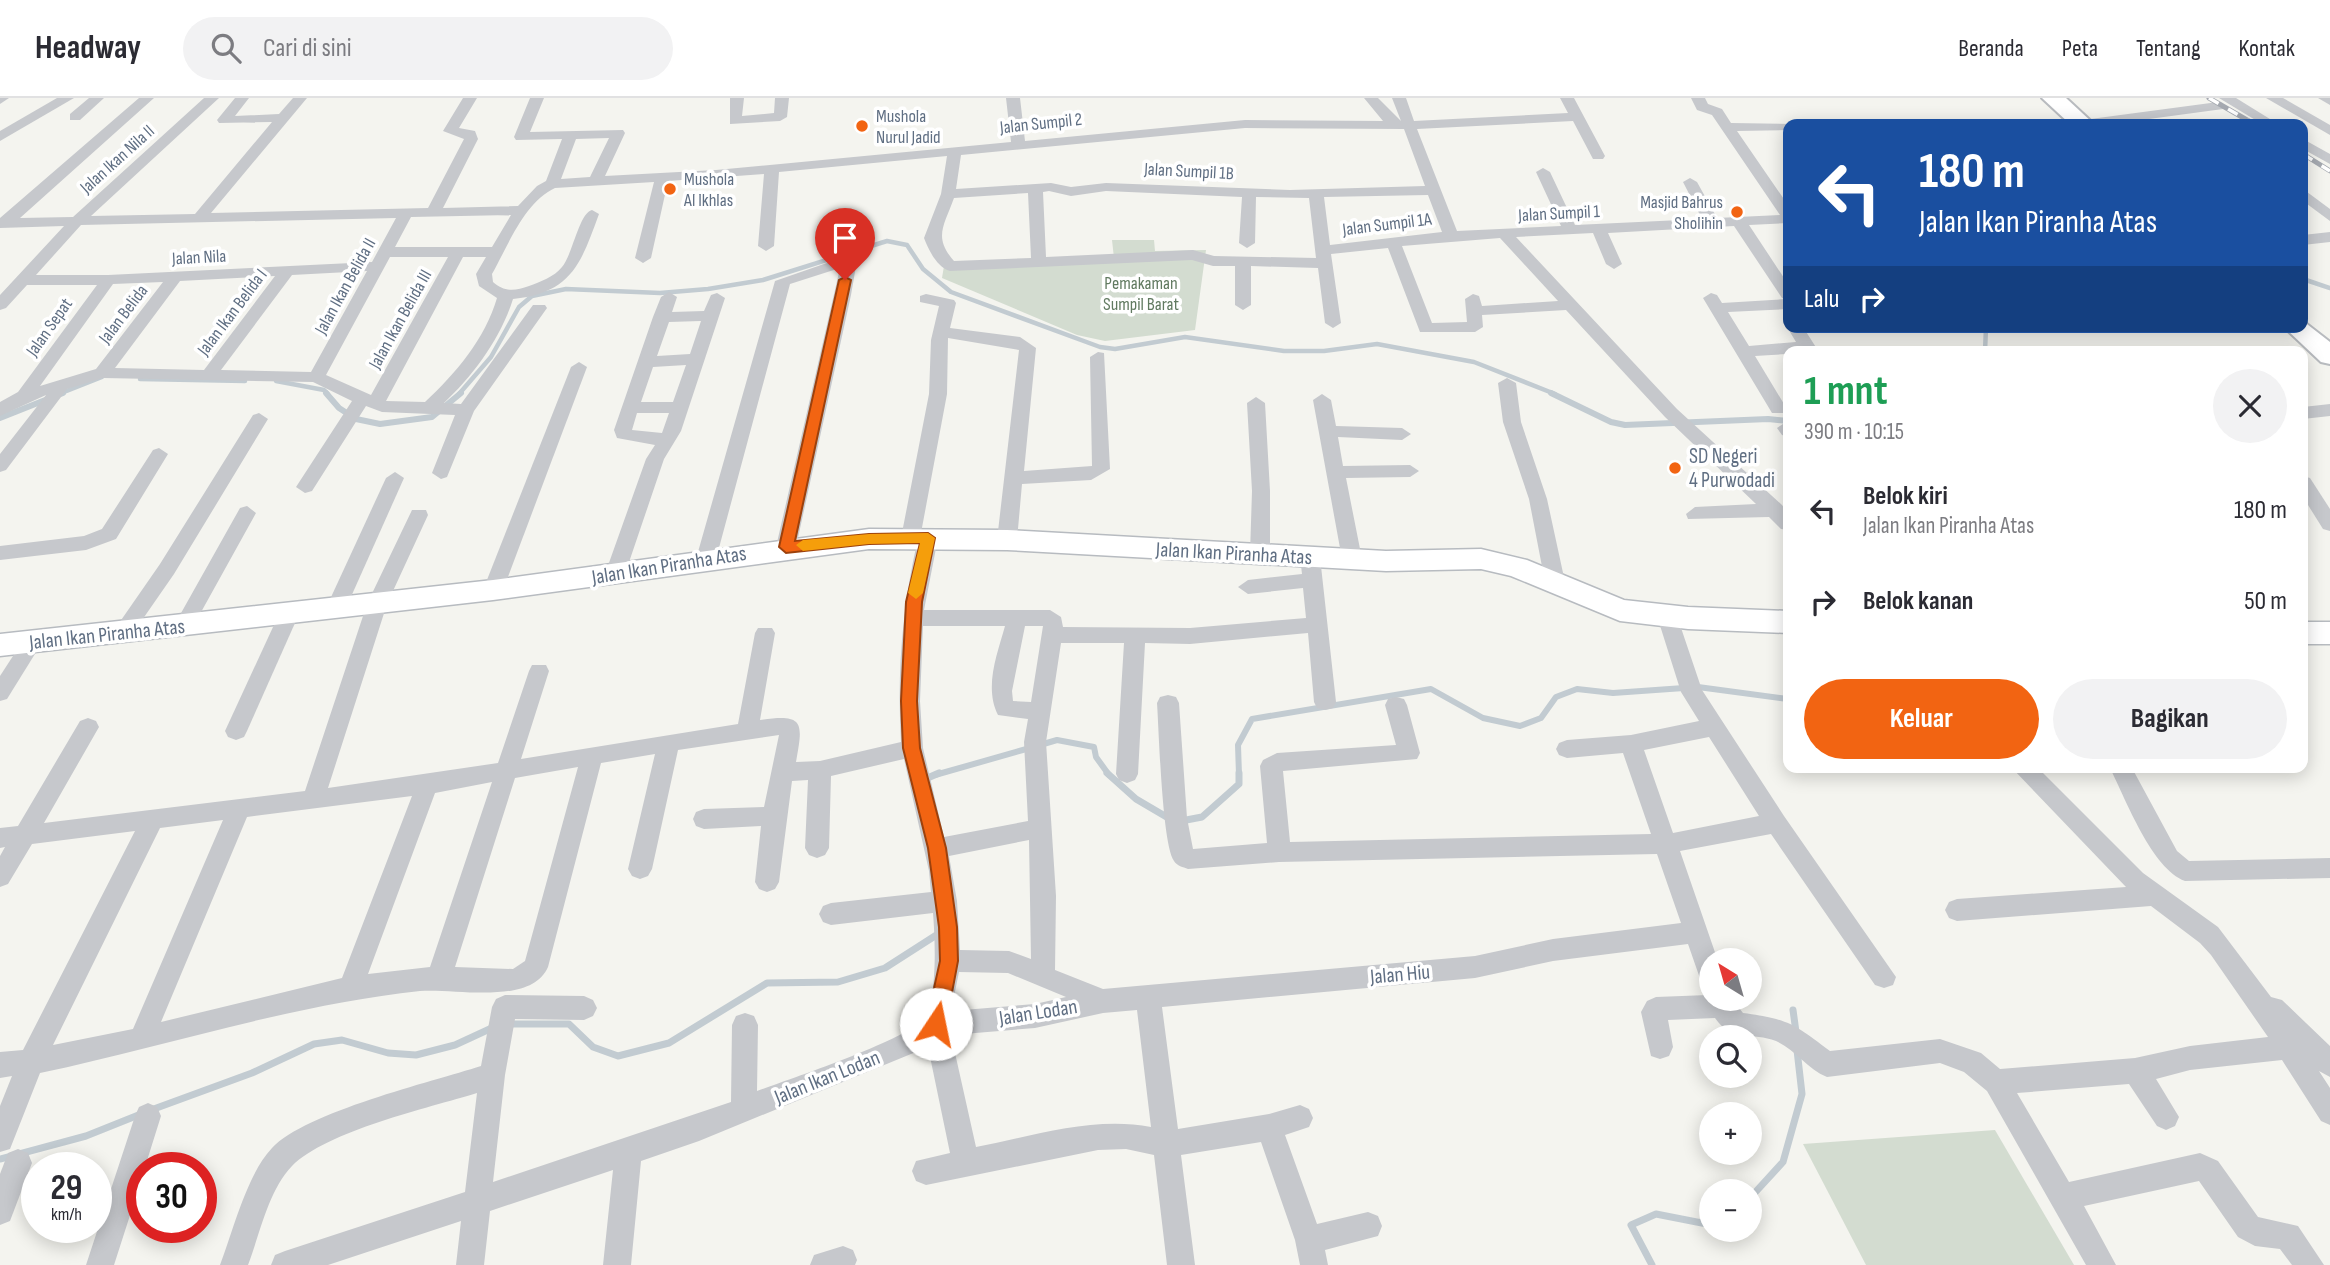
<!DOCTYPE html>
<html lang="id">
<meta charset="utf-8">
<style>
:root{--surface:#fff;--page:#f2f2f3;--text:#2b2b33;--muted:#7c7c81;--line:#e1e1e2;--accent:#f26412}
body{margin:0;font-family:"Sofia Sans Condensed",sans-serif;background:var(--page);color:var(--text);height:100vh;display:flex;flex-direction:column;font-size:26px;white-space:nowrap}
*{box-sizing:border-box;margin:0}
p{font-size:23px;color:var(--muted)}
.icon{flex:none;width:38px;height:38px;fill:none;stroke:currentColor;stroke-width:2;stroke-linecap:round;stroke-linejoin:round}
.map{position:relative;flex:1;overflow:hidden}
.side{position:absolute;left:1783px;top:248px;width:525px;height:427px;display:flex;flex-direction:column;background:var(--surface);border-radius:14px;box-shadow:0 4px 18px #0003}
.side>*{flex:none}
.banner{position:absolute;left:1783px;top:21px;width:525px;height:214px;border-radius:14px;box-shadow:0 4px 18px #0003;background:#1a4fa0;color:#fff;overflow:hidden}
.needle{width:46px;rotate:323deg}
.buttons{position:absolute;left:1699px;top:850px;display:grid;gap:14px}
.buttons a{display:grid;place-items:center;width:63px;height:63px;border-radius:50%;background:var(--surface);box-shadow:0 4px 18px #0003;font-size:35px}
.speed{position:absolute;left:21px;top:1054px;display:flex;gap:14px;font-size:35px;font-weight:700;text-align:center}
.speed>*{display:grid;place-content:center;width:91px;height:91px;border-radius:50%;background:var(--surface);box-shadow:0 4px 18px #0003;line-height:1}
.speed small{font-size:18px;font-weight:400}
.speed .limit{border:10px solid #d22;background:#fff;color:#111}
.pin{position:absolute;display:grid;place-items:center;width:60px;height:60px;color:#fff;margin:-72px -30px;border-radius:50% 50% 50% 0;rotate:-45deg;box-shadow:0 0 7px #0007}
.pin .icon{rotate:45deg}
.me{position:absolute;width:77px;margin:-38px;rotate:11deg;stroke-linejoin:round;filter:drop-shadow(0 0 5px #0008)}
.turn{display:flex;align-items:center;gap:24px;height:147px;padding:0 21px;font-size:32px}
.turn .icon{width:91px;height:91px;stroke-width:2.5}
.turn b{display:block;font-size:49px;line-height:60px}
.then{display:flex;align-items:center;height:66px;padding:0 21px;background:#0003;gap:14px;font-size:26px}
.round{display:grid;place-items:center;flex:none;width:74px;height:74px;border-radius:37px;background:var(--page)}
.head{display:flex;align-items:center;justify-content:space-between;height:119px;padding:0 21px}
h1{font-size:42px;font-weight:700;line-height:52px;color:#1e9e55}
.button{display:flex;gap:14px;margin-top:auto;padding:14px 21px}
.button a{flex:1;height:80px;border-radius:42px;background:var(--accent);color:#fff;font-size:28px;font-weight:700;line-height:80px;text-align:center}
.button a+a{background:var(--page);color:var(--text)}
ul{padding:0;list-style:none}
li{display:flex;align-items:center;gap:21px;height:91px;padding:0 21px}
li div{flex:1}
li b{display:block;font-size:26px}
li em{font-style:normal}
header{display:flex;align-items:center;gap:42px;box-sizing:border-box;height:98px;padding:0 35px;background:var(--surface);border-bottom:2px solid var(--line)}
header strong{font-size:33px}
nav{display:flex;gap:38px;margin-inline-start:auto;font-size:24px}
.search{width:490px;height:63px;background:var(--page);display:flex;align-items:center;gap:18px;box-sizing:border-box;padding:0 24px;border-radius:38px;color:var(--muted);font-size:26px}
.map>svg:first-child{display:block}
</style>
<header>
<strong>Headway</strong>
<div class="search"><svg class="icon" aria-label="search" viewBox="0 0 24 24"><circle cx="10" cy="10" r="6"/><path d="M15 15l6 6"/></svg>Cari di sini</div>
<nav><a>Beranda</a><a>Peta</a><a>Tentang</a><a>Kontak</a></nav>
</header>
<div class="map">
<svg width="2330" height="1167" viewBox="0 0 2330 1167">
<rect width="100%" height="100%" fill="#f4f4ef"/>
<g fill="#d3dcd0">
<path d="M1112 142H1154L1155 153 1206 152 1195 232 1105 243 1077 237 942 180 944 168 1114 160Z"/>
<path d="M1995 1032 2074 1167H1866L1803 1046Z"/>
</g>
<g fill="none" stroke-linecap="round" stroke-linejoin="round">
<g stroke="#c2cbd1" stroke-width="4.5">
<path d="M2303 181 2330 190"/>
<path d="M1985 254 1986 229"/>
<path d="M140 281 245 283"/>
<path d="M276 283 324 292 328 296"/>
<path d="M59 296 102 279"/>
<path d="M459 296 491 259 519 209 532 198 566 191 660 195 708 191 763 182 887 143 907 147 923 171 951 194 1100 249 1115 251 1185 239 1284 253H1324L1377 246 1474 264 1555 296"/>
</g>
<g stroke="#c2cbd1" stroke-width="6">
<path d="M326 295 339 310 356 321 380 326 432 319 461 295"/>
<path d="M1551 295 1611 324 1625 327 1768 321 1788 323"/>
<path d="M0 320 63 295"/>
<path d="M1040 647 1057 642 1094 649 1096 659 1109 677"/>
<path d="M935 677 1030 650"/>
<path d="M1239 677 1238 647 1252 621 1431 591 1483 620 1520 628 1541 620 1556 599 1577 591 1613 595 1698 589 1788 601"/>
</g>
<g stroke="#c2cbd1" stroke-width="7">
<path d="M1107 675 1136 701 1170 721"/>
<path d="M923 682 939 675"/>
<path d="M1181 723 1202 719 1239 686V675"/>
<path d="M1793 912 1796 934"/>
<path d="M508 926H569L593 949 618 958 669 945 767 885 838 884 885 870 938 836"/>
<path d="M151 1012 252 975 314 946 342 942 388 955 416 957 455 947 494 929"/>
<path d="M0 1061 86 1038 141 1016"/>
<path d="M1750 1100 1783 1064 1802 996 1797 952"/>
<path d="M1652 1167 1631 1127 1656 1116 1712 1127"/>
</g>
<g stroke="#b7bbc0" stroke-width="3">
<g id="secondary">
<path d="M869 431 1007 432 1386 453 1481 451 1527 462 1624 502 1688 509 1788 513V535L1688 531 1620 523 1511 478 1481 471 1386 473 1007 452 869 451 493 502 0 558V536L493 482Z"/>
<rect x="2303" y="524" width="27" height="22"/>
</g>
</g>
<g stroke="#b8bbbf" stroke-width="4">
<g id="primary">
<path d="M2042 0H2066L2094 26H2070Z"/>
<path d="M2303 223 2330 244V266L2321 264 2284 229H2303Z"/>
</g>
</g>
<g fill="#c6c8cc" fill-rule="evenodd">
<path d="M0 0H9L0 6Z"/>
<path d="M57 0H74L0 43V33Z"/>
<path d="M89 0H104L80 22H70V16Z"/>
<path d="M139 0H154L20 120 73 119 204 0H219L91 118 195 116 272 24 219 25 217 22 235 0H249L235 18 279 16 293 0H307L211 115 428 110 464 41 443 33 463 0H477L459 30 475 33 478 41 443 110 518 108 537 88 546 83 562 41 516 42 514 39 530 0H544L530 34 623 32 625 35 605 78 716 72 1011 44 1006 0H1020L1025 43 1245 22 1383 23 1364 0H1378L1401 23 1392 0H1406L1414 23 1568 15 1560 0H1574L1605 58 1603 61H1593L1573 23 1417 31 1457 133 1561 128 1536 74 1543 70 1550 74 1575 127 1702 121 1683 84 1690 80 1697 84 1717 120 1780 117 1712 17 1697 12 1691 0H1705L1708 6 1722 11 1731 25 1794 26H1788V32L1737 33 1788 107V125L1749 127 1788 186V211L1728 214 1749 248 1796 244 1787 229 1788 227V229H1803L1819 254 1755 258 1787 311 1784 315H1772L1703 200 1711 195 1717 197 1722 205 1786 201 1782 200 1734 128 1608 135 1622 166 1614 171 1606 166 1593 135 1516 139 1677 311 1782 407 1788 415V432L1781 431 1769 419 1688 421 1686 416 1695 409 1756 406 1665 319 1566 212 1482 217 1483 229 1475 234H1420L1388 150 1331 156 1341 225 1333 230 1325 225 1318 170 1251 168V207L1243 212 1235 207V168H1213L1192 162 950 173C937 169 929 153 924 140L941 96 947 58 779 74 774 148 766 153 758 148 764 76 668 83 651 160 643 165 635 160 654 84 555 90C524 104 507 150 492 176L493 184C504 194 515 193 529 188 540 184 554 179 562 169 573 156 579 115 592 112L599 116C581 165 572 195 513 201 501 240 473 278 444 305L461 306 533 207H545L547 210 474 313 447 379 441 381 432 375 455 317 382 314 366 308 312 393 305 395 296 389 352 303 313 284 103 280 67 291 6 372 0 374V356L46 297 0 318V304L18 294 97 187H27L6 210 0 212V197L64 128 0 130V120ZM1245 30 1404 31 1425 88 1290 92 1106 85 1071 89 1051 85 956 91 961 57ZM609 40 590 79 561 81 576 41ZM1049 93 1071 98 1106 93 1242 99 1239 145 1247 150 1255 145 1256 99 1309 100 1316 160 1214 158 1193 152 1046 159 1043 94ZM1028 95 1031 160 954 163C933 139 944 128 954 100ZM1428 97 1442 134 1330 147 1324 99ZM511 117 492 149H395L411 119ZM396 120 372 164 108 177H36L81 127ZM1500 140 1558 203 1482 208 1479 198 1473 196 1465 201 1467 224 1432 225 1402 148ZM390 159H448L371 297 326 277ZM463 159H486L476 176 479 188 497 200C485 241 456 275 425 304L386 303ZM367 173 311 274 221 272 292 177ZM275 178 204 272 115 270 180 183ZM163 184 96 271 40 288 113 186Z"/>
<path d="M730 0H744L742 18 774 15 775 0H789L787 19 780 23 730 26Z"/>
<path d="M2219 0H2236L2278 26H2262Z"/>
<path d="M2266 0H2283L2330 27V37Z"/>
<path d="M2318 0H2330V7Z"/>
<path d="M2218 4 2223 5V11L2112 26H2076L2083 22Z"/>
<path d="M2303 41 2330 56V66L2303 51Z"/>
<path d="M2303 91 2330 111V123L2303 103Z"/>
<path d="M2330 134V144L2303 147V137Z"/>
<path d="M844 159 856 168 851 197 796 449 786 456 776 449 840 170 790 186 716 461 713 466H699L696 461 775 183Z"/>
<path d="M669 194 677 199 672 214 704 213 711 197 717 195 725 200 681 333 664 361 625 476 615 483 605 476 646 361 655 347 617 340 614 332 653 219 661 199ZM701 223 690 256 657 258 669 224ZM686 267 673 304H641L653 269ZM637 315H669L662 335 632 332Z"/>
<path d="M926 196 954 202 956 205 950 230 1020 239 1036 250 1024 373 1092 368 1090 259 1098 254 1104 255 1110 371 1091 382 1022 386 1017 442 1007 449 1000 447 997 442 1019 252 948 240 947 296 921 435H935L938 440 924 512H1050L1061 519 1063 529 1190 530 1306 520 1303 490 1248 496 1238 489 1248 482 1302 476 1300 459 1303 454 1310 452 1320 459 1336 604 1333 610 1325 612 1317 610 1314 604 1308 535 1190 546 1145 545 1138 676 1135 682 1127 685 1119 682 1116 676 1124 545H1061L1046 644 1056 798 1055 872 1103 891 1475 858 1553 841 1681 825 1657 756 1279 764 1188 771C1183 769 1177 768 1174 763 1162 746 1159 632 1157 605L1160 599 1168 597 1176 599 1179 605 1187 720 1193 751 1267 745 1260 668 1263 662 1277 655 1396 647 1385 607 1388 601 1396 599 1404 601 1407 607 1420 655 1417 661 1283 673 1290 744 1651 736 1623 655 1567 660 1559 657 1556 651 1559 645 1567 642 1631 637 1699 623 1681 594 1657 518 1660 513H1674L1677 518 1702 592 1784 718 1896 879 1893 887 1884 890 1875 887 1771 736 1680 753 1718 863H1712V901H1732L1743 915C1789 921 1794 926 1830 953L1940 941 1981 955 2000 971 2135 960 2190 948 2268 939 2211 857 2200 845 2151 808 1957 823 1949 820 1945 812 1949 804 1957 801 2126 789 2012 670H2038L2143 775 2218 829 2271 899 2282 902 2330 948V979L2319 973 2330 990V1027L2321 1023 2282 962 2190 972 2156 981 2179 1019 2175 1028 2166 1032 2157 1028 2129 986 2017 995 2069 1084 2200 1055 2218 1063 2258 1119 2298 1128 2324 1167H2292L2280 1151 2255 1148 2238 1139 2199 1083 2084 1108 2116 1167H2086L1987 993 1964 974 1940 965 1827 979C1807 971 1795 951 1776 943 1753 934 1731 944 1715 920L1668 922 1673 949 1669 958 1660 961 1651 958 1641 914 1647 903 1656 899 1708 897 1711 892 1703 889 1688 846 1553 863 1475 880 1162 909 1178 1031 1269 1016 1300 1007 1309 1011 1313 1020 1309 1029 1285 1037 1317 1126 1368 1114 1378 1118 1382 1128 1378 1138 1325 1152 1328 1167H1300L1295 1142 1261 1044 1181 1057 1195 1167H1167L1154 1057 1126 1051 1098 1052 926 1087 916 1083 912 1073 916 1063 950 1055 928 949 699 1043 641 1063 631 1167H603L613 1072 490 1113 484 1167H456L461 1123 328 1167H271L275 1157 285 1153 465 1094 477 995C428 1010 327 1033 292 1068 268 1093 260 1136 248 1167H220C233 1133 247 1076 272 1050 306 1014 431 984 481 968L492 909 496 901 505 897 584 898 593 902 597 910 593 918 584 922 515 921 505 977 493 1084 731 1004 732 927 736 918 745 915 754 918 758 927 757 993C787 982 910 941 924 920 938 899 935 840 933 815L831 827 823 824 819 816 823 808 831 805 931 794 929 773 904 661 831 678 829 750 825 757 817 760 809 757 805 750 808 682 792 683 779 784 775 791 767 794 759 791 755 784 761 728 704 731 696 728 693 721 696 714 704 711 764 709 779 637 678 652 652 771 648 778 640 781 632 778 628 771 655 656 601 665 548 869C531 908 456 890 420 893 291 907 166 948 40 975L10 1051 0 1054V1008L12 978 0 980V954L23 952 135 733 32 746 8 786 0 789V758L5 749 0 750V730L18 728 80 623 88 620 96 623 99 629 44 725 305 693 367 506 412 412H426L428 417 387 506 328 690 498 665 529 573 532 567H546L549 573 521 661 738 626 755 535 758 530H772L775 535 760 622C805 615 803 625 796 664L820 663 901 644C897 576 902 511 917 445H904L901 440 929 296 931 242 939 208 920 204V198ZM923 528H1005C997 557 984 589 998 617L1028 621 1024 644 1028 723 944 739 923 650 920 603ZM1025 528H1043L1031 604 1013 603 1012 593ZM1709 639 1759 718 1673 735 1644 652ZM578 669 525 863 513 871 455 869 515 680ZM492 684 430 869 368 876 435 695ZM412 698 342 880 161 924 247 719ZM223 722 133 931 53 947 160 730ZM1029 742 1031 861 1009 853 960 852 957 803 949 758ZM959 874 1008 875 1066 899 1035 906 951 913ZM1137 912 1151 1029C1093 1018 1033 1038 976 1049L951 937 1035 930 1103 915Z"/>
<path d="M579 264 587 269 503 492 493 499 486 497 483 492 571 269Z"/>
<path d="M1507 280 1516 285 1521 324 1547 401 1565 484 1555 491 1545 484 1529 401 1503 324 1498 285Z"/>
<path d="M1322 296 1331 302 1336 328 1402 330 1411 336 1402 342 1338 339 1343 368 1410 367 1419 373 1410 379 1346 380 1362 461 1352 468 1342 461 1313 302Z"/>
<path d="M1256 299 1265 305 1270 393V456L1260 463 1250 456 1252 393 1247 305Z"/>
<path d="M2330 306V318L2303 321V309Z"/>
<path d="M259 315 268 321 174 476 131 538H117L114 533 117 528 160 466 253 317Z"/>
<path d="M1786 324 1788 325V339L1782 337 1777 330Z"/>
<path d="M159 350 168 356 116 441 86 452 0 462V448L84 438 102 431 153 352Z"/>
<path d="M395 374 404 380 346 510 343 515H329L326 510 386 380Z"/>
<path d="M2303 378 2310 380 2330 411V433L2323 431 2303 399Z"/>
<path d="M247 408 256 415 190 534H176L173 529 176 524 240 410Z"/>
<path d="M289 509 296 511 299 516 247 633 244 639 236 642 228 639 225 633 279 516 282 511Z"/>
<path d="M33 535 40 538 43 543 7 601 0 603V578L26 538Z"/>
<path d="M2110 670H2132L2177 753 2189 763 2330 760V780L2185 783C2152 771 2126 702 2110 670Z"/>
<path d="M148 1005 157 1009 161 1018 145 1069H142V1080L114 1167H86L135 1018 139 1009Z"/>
<path d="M18 1051 28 1055 32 1065 10 1123 0 1127V1076L8 1055Z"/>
<path d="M843 1148 853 1152 857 1162 855 1167H810L814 1157Z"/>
</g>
<use href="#secondary" fill="#fff" fill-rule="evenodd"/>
<use href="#primary" fill="#fff" fill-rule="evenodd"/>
<g stroke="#a5a9b0" stroke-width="5">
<g id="rail">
<path d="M2209 0 2254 26"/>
<path d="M2303 56 2330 73"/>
</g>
</g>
<use href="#rail" stroke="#fff" stroke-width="3.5" stroke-dasharray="11" stroke-linecap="butt"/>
</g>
<path fill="#f26412" stroke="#9d410c" stroke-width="2" d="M845 179 851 182 795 443 869 436 928 435 935 440 922 504 917 603 920 650 946 750 957 829 958 863 946 926 943 933 936 935 929 933 926 926 940 863 939 829 928 750 903 650 901 603 906 504 920 445 869 446 786 455 779 449 839 182Z"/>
<path fill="#f59e0b" d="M928 435 935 440 923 495 916 501 908 495 920 445 869 446 803 453 796 447 803 442 869 436Z"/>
<g fill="#f26412" stroke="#fff" stroke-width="2.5">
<circle cx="862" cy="28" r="7"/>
<circle cx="670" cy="91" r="7"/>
<circle cx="1737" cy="114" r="7"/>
<circle cx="1675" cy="370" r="7"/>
</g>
<g text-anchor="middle" stroke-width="7" stroke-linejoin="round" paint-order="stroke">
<g font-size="18" fill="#606f83" stroke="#fff" text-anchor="start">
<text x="876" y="24">Mushola<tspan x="876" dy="21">Nurul Jadid</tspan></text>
<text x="684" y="87">Mushola<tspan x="684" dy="21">Al Ikhlas</tspan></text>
<text x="1723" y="110" text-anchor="end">Masjid Bahrus<tspan x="1723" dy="21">Sholihin</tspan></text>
</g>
<g font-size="18" fill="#606f83" stroke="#fff">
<text transform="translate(1041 25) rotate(-6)" y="6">Jalan Sumpil 2</text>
<text transform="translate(117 61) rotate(-42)" y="6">Jalan Ikan Nila II</text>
<text transform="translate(1189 73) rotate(3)" y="6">Jalan Sumpil 1B</text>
<text transform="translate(1559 115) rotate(-3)" y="6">Jalan Sumpil 1</text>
<text transform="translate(1387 126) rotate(-7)" y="6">Jalan Sumpil 1A</text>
<text transform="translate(199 159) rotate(-3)" y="6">Jalan Nila</text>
<text transform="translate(345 188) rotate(-61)" y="6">Jalan Ikan Belida II</text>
<text transform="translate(232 214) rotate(-53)" y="6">Jalan Ikan Belida I</text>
<text transform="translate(123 216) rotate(-53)" y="6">Jalan Belida</text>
<text transform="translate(400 221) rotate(-61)" y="6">Jalan Ikan Belida III</text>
<text transform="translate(49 229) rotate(-55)" y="6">Jalan Sepat</text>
</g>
<g font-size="18" fill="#617a60" stroke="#fff">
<text x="1141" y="191">Pemakaman<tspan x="1141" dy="21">Sumpil Barat</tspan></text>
</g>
<g font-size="21" fill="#606f83" stroke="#fff" text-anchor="start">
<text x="1689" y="365">SD Negeri<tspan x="1689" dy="24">4 Purwodadi</tspan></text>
</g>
<g font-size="21" fill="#606f83" stroke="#fff">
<text transform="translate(1234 455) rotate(3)" y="7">Jalan Ikan Piranha Atas</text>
<text transform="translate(669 467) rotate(-9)" y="7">Jalan Ikan Piranha Atas</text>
<text transform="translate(107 536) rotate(-6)" y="7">Jalan Ikan Piranha Atas</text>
<text transform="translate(1400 876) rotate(-5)" y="7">Jalan Hiu</text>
<text transform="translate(1038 914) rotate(-9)" y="7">Jalan Lodan</text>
<text transform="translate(827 979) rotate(-22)" y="7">Jalan Ikan Lodan</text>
</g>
</g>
</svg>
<div class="buttons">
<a><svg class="needle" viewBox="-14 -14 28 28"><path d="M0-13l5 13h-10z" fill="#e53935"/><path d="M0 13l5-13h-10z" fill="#7c7c81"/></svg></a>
<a><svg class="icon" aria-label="search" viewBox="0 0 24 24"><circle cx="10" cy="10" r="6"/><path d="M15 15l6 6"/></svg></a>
<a>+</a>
<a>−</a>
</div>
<div class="speed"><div>29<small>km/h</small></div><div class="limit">30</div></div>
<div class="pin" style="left:845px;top:182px;background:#d93025"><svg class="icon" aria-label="arrive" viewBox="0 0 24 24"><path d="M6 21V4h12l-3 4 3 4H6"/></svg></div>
<svg class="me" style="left:936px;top:926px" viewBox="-20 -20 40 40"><circle r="19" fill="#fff"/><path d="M0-13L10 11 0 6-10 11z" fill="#f26412"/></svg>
<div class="banner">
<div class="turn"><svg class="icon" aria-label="left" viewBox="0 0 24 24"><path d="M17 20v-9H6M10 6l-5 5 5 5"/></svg><div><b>180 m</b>Jalan Ikan Piranha Atas</div></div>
<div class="then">Lalu<svg class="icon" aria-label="right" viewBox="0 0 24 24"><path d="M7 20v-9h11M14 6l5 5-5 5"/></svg></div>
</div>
<section class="side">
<div class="head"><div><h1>1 mnt</h1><p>390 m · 10:15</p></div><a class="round"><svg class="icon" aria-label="close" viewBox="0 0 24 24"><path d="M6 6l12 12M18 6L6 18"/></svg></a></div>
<ul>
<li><svg class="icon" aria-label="left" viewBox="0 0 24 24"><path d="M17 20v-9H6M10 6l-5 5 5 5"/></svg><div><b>Belok kiri</b><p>Jalan Ikan Piranha Atas</p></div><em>180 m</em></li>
<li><svg class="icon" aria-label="right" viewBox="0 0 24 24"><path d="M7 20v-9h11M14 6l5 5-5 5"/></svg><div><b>Belok kanan</b></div><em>50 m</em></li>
</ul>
<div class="button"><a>Keluar</a><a>Bagikan</a></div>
</section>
</div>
